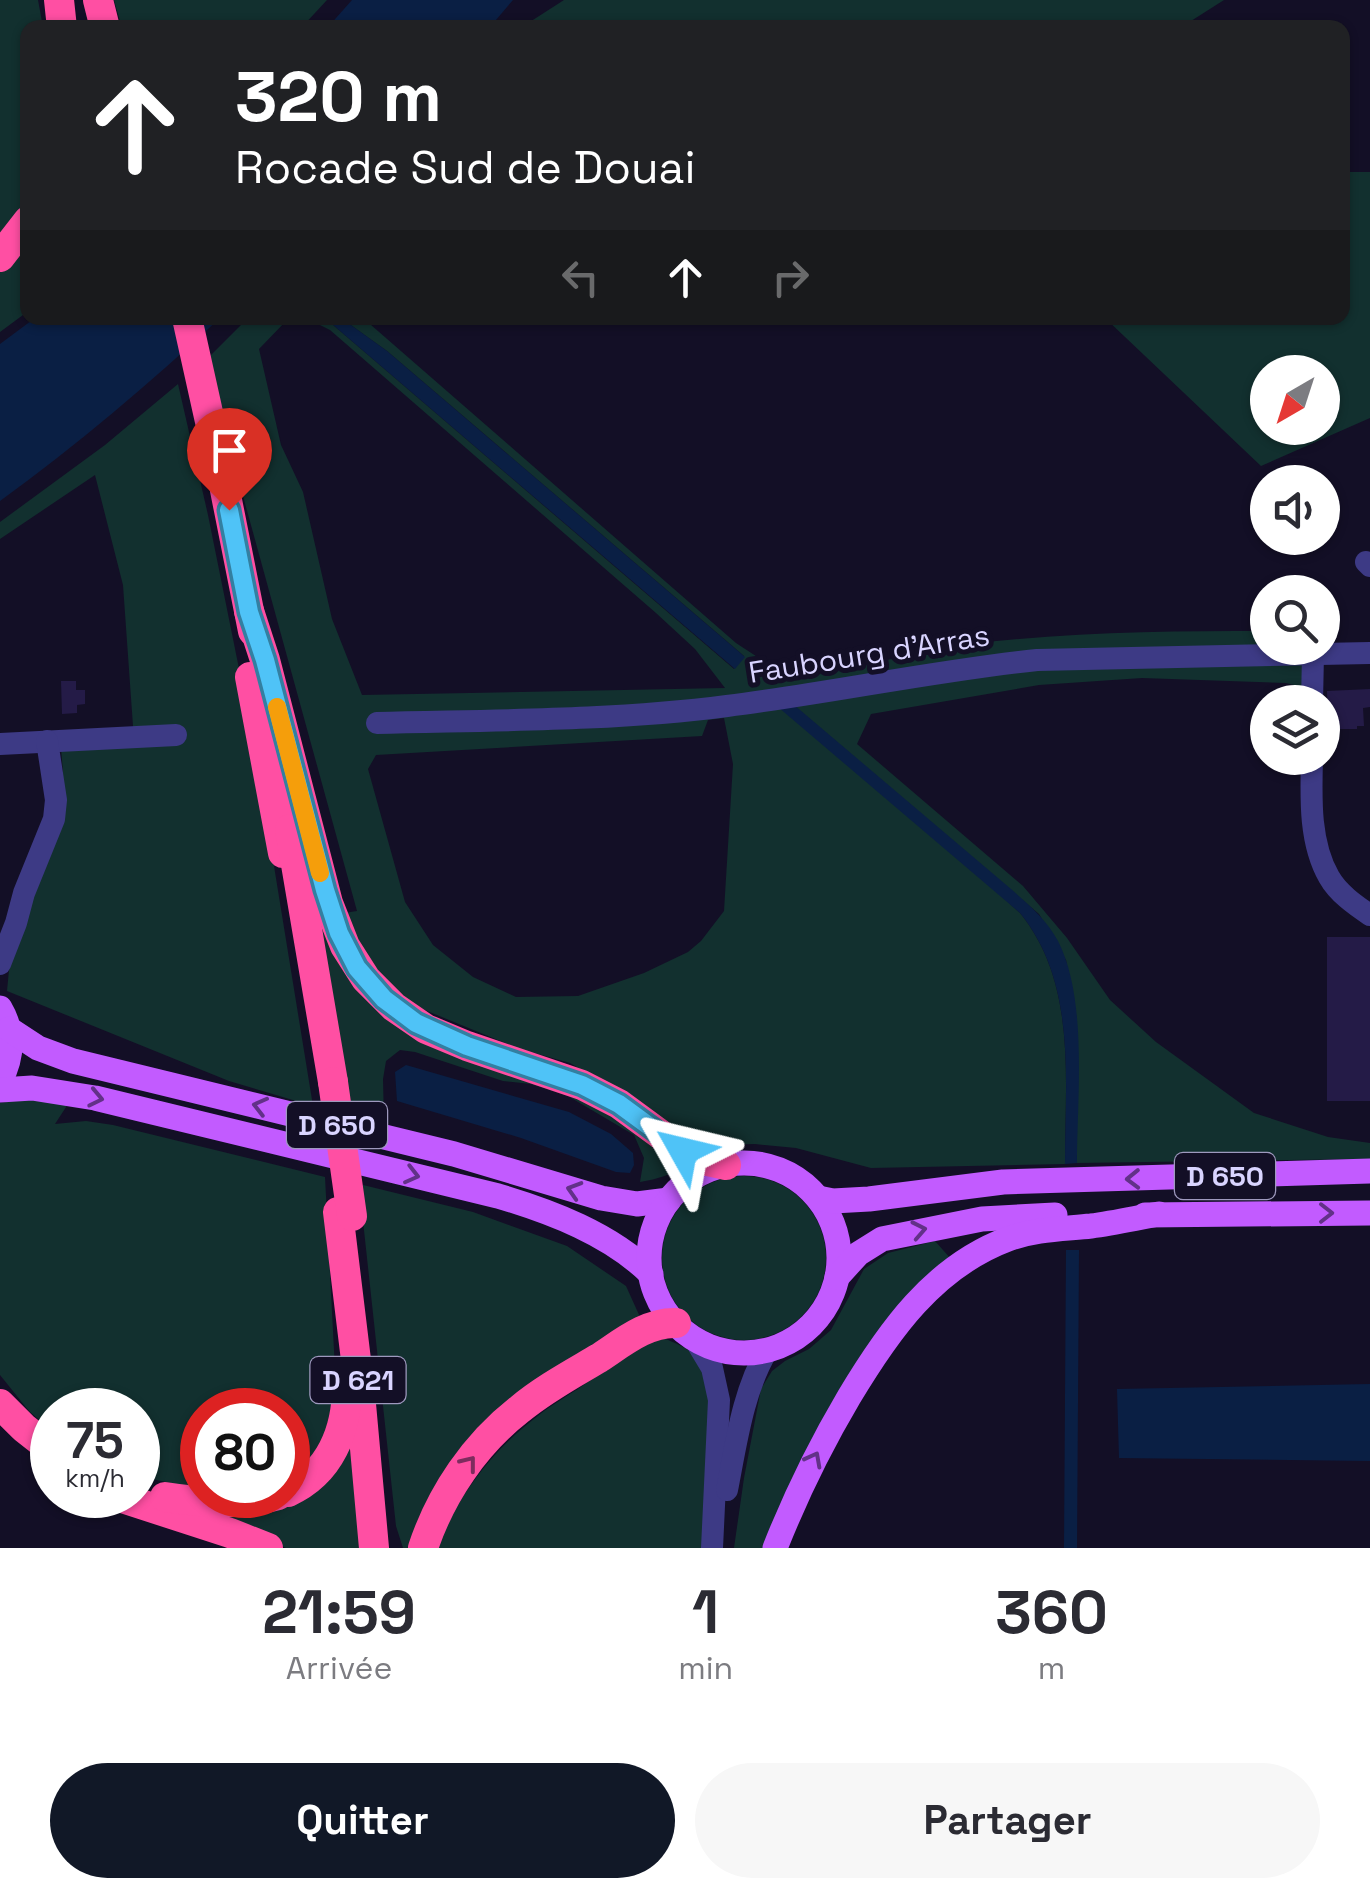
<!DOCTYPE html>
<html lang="fr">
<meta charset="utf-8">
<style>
:root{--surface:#fff;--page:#f7f7f7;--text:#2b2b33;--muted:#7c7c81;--accent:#111827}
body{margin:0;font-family:"Space Grotesk",sans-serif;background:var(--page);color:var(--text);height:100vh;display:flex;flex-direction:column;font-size:38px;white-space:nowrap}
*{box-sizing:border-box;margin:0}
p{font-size:32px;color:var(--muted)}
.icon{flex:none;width:55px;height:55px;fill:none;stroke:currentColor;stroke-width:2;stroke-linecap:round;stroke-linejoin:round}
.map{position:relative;height:1548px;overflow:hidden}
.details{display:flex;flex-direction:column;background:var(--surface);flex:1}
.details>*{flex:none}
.guide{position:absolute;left:20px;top:20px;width:1330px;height:305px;border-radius:20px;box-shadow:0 2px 8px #0004;background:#202124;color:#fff;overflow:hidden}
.needle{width:65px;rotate:219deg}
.controls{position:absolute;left:1250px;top:355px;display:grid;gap:20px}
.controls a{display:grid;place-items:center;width:90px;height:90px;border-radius:50%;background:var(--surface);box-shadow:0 2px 8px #0004;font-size:50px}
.speed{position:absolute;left:30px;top:1388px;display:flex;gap:20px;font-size:50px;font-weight:700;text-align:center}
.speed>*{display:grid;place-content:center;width:130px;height:130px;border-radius:50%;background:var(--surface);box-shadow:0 2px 8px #0004;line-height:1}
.speed small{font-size:25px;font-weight:400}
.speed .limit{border:15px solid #d22;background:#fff;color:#111}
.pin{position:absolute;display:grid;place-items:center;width:85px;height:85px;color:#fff;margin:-102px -42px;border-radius:50% 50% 50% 0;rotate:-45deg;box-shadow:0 0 10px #0007}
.pin .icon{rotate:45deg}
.me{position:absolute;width:110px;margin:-55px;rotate:307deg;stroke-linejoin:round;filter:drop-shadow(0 0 8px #0008)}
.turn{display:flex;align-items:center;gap:35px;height:210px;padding:0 50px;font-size:45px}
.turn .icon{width:130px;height:130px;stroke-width:2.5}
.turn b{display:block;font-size:70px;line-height:85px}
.lanes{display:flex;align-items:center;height:95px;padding:0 50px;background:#0003;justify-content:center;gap:50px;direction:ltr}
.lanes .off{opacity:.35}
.eta{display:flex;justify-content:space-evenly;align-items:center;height:170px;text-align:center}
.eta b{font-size:60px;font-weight:800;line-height:70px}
.cta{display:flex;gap:20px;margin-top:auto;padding:20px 50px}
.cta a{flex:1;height:115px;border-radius:60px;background:var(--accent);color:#fff;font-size:40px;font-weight:800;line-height:115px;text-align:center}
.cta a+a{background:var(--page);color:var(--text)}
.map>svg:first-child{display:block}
</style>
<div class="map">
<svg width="1370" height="1548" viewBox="0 0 1370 1548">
<rect width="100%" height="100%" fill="#130f26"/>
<g fill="#12302f" fill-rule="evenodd">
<path d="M0 0H38L43 27 28 28 27 312 0 332Z"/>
<path d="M114 0H327L302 27 122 28Z"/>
<path d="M564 0H1224L1180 28 522 27Z"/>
<path d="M1343 172H1370V418L1261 466 1105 318H1342ZM1268 372H1322V428H1268Z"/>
<path d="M248 318H325L734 669 744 656 387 351 341 318H363L736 643C756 656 772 669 797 670 850 673 917 651 970 644 1069 632 1169 631 1267 631L1268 648H1307L1305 688 1286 683 1142 678 1039 685 871 714 857 744 1023 886 1067 938 1110 1000 1156 1042 1254 1113 1328 1137 1370 1143V1159L1077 1163V1020L1066 960 1039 914 792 704 1020 913C1077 983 1065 1079 1065 1164L871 1168 796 1148 755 1144 717 1145 693 1139 632 1099 570 1063 520 1049 415 1006 385 982 367 958 344 913 357 911 232 456 210 356ZM308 319 330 330 656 613 695 649 725 688 362 695 332 619 303 492 281 445 259 349 287 320ZM724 718 733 764 724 911 701 941 688 952 644 973 578 996 516 997 473 977 433 945 405 902 368 769 376 755 702 736 708 720Z"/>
<path d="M178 384 208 515 254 743 313 1106 229 1081 7 991 9 970 63 772 61 748 134 740 123 585 95 475 0 539V522L105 445Z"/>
<path d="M310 870 354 981 570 1088 687 1163C672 1175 658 1179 640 1182L644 1158 634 1135 568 1096 531 1084 503 1081 415 1052 400 1050 386 1061 383 1079 384 1121 349 1115Z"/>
<path d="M31 1098 68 1104 55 1124 86 1121 113 1125 325 1177 336 1389 322 1445 310 1458 288 1475V1410H202V1489H199L138 1476V1410H52V1431L29 1411 0 1375V1103Z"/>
<circle cx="744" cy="1258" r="82"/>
<path d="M359 1184 473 1212 567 1246 626 1286 640 1317 551 1372 414 1548H403L396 1526Z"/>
<path d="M935 1241 951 1259 767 1548H734L744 1478 761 1389 772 1371 785 1361 809 1349 831 1330 864 1269 888 1253Z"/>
<path d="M663 1338C675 1343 687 1347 696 1357 723 1389 705 1505 702 1548H435C460 1494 491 1451 539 1415 555 1402 574 1393 590 1380 612 1364 636 1340 663 1338Z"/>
<path d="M350 1430 367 1548H286L198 1509 259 1506Z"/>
</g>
<g fill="#0a1f44">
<path d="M352 0H513L490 27H328Z"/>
<path d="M35 318H220C150 383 77 445 0 501V344Z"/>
<path d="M325 318H341L387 351 745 657 735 669Z"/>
<path d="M793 704 1011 889C1028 904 1047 920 1058 941 1088 1000 1077 1097 1077 1163L1065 1164C1065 1079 1077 983 1020 913L778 707Z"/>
<path d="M406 1065 569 1112 611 1134 633 1153 634 1165 630 1173 616 1172 521 1138 397 1101 395 1072Z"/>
<path d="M1066 1250H1079L1077 1548H1064Z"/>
<path d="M1370 1384V1461L1119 1458 1117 1389Z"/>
</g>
<g fill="#241b47">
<path d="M61 681H76V690H85V704L77 705V713L62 714Z"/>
<path d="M1370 689V707L1363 708 1364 726H1357V729H1323L1322 717H1328L1327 691Z"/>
<rect x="1327" y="937" width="43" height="164"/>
</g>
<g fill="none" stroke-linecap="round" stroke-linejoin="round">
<g stroke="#3d3a85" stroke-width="22">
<path d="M1366 562 1370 566"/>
<path d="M1312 702 1313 654"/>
<path d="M377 723C493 720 612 721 727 706 831 693 933 671 1037 660L1370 653"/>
<path d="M0 744 176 735"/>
<path d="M1312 758C1311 797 1309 842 1329 877 1338 893 1355 905 1370 915"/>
<path d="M0 964 16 923 24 893 54 819 56 800 47 741"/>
<path d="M694 1338 712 1368 719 1400 712 1548"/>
<path d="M727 1490C736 1444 743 1390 768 1349"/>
</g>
<g stroke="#c25bff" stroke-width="25">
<path d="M0 1008C14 1032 13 1056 0 1081"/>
<path d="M9 1029 38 1048 73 1061 454 1154 601 1198 637 1204 669 1200"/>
<path d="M0 1090 32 1088 95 1098 498 1196C552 1212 610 1234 651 1274"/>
<circle cx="744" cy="1258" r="95"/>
<path d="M818 1198 833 1201 869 1199 1003 1182 1370 1171"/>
<path d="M1145 1215 1370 1213"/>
<path d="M837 1277 858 1254 882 1239 982 1219 1055 1215"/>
<path d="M775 1548C796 1495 820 1446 849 1397 888 1332 933 1267 1008 1239 1035 1229 1063 1229 1091 1226 1114 1223 1136 1218 1159 1214"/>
</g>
<g stroke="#ff4fa3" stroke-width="30">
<path d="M59 0 62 28"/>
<path d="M98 0 105 28"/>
<path d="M0 257 28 221"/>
<path d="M187 318 223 480 253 631"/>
<path d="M249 611 265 660 328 903 345 946 366 979 394 1007 426 1029 467 1046 582 1085 619 1104 683 1151 708 1161 726 1165"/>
<path d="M250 677 283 853"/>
<path d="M290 829 333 1082"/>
<path d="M338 1212 360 1393 374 1548"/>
<path d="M0 1404 24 1428 52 1450"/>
<path d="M288 1492C330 1473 347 1431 347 1386"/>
<path d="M113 1495 230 1533 268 1548"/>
<path d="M165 1497C203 1503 241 1506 278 1495"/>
<path d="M423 1548C441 1494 475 1444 520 1409 544 1389 572 1374 599 1358 622 1343 647 1322 676 1323"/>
</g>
<path stroke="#ff4fa3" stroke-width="30" d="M333 1082 352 1216"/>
</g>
<defs><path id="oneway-chevron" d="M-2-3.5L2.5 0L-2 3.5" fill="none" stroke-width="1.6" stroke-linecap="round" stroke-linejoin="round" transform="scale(2.5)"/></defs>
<g stroke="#623188">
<use href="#oneway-chevron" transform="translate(96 1098) rotate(12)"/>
<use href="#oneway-chevron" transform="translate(260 1106) rotate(-166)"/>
<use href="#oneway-chevron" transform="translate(412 1175) rotate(14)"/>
<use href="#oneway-chevron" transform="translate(1133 1179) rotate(179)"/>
<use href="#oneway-chevron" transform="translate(574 1190) rotate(-163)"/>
<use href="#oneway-chevron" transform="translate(1326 1213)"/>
<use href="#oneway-chevron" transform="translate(919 1230) rotate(-11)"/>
<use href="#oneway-chevron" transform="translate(814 1459) rotate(-62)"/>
</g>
<use stroke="#7d2c5e" href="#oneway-chevron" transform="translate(469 1463) rotate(-52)"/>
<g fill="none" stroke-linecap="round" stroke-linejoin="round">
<g stroke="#337fa1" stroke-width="25">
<path id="route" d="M229 510 249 612 265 660 325 890 339 933 357 968 384 999 416 1023 467 1046 582 1085 619 1104 683 1151"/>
</g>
<use href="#route" stroke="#4fc3f7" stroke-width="18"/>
<path stroke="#f59e0b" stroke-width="18" d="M277 707 320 873"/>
</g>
<g text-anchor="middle" stroke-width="10" stroke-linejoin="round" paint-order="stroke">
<g fill="#130f26" stroke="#9e99be" stroke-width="2.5">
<rect x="287" y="1102" width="100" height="46" rx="8"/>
<rect x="1175" y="1153" width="100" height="46" rx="8"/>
<rect x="310.5" y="1357" width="95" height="46" rx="8"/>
</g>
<g font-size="28" font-weight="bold" fill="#d9d4ff">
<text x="337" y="1135">D 650</text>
<text x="1225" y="1186">D 650</text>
<text x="358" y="1390">D 621</text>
</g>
<g font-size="30" fill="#d9d4ff" stroke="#130f26">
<text transform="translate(869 654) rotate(-9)" y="10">Faubourg d'Arras</text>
</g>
</g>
</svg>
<div class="controls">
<a><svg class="needle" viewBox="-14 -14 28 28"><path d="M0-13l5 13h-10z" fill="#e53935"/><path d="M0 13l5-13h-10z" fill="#7c7c81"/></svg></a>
<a><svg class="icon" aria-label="sound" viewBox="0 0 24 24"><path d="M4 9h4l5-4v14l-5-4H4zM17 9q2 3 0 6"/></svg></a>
<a><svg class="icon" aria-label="search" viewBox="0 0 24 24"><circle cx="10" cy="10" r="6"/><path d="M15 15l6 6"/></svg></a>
<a><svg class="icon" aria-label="layers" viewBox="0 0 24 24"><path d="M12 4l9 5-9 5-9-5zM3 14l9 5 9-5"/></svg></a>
</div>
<div class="speed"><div>75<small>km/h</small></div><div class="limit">80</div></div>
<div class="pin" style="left:229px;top:510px;background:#d93025"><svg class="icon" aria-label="arrive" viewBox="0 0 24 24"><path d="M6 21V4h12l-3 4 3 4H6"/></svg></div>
<svg class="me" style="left:683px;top:1151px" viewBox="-20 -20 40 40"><path d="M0-17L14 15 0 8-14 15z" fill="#4fc3f7" stroke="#fff" stroke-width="4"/></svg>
<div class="guide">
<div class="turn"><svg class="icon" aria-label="ahead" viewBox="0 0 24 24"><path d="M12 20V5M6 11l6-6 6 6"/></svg><div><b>320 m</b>Rocade Sud de Douai</div></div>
<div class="lanes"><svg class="icon off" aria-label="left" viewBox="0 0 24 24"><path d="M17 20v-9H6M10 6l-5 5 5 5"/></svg><svg class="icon" aria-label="ahead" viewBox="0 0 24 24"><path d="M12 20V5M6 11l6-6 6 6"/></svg><svg class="icon off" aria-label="right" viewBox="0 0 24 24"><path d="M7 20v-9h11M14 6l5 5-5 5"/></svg></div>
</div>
</div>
<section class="details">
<div class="eta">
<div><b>21:59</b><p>Arrivée</p></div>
<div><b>1</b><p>min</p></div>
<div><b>360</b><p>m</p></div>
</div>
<div class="cta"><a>Quitter</a><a>Partager</a></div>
</section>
